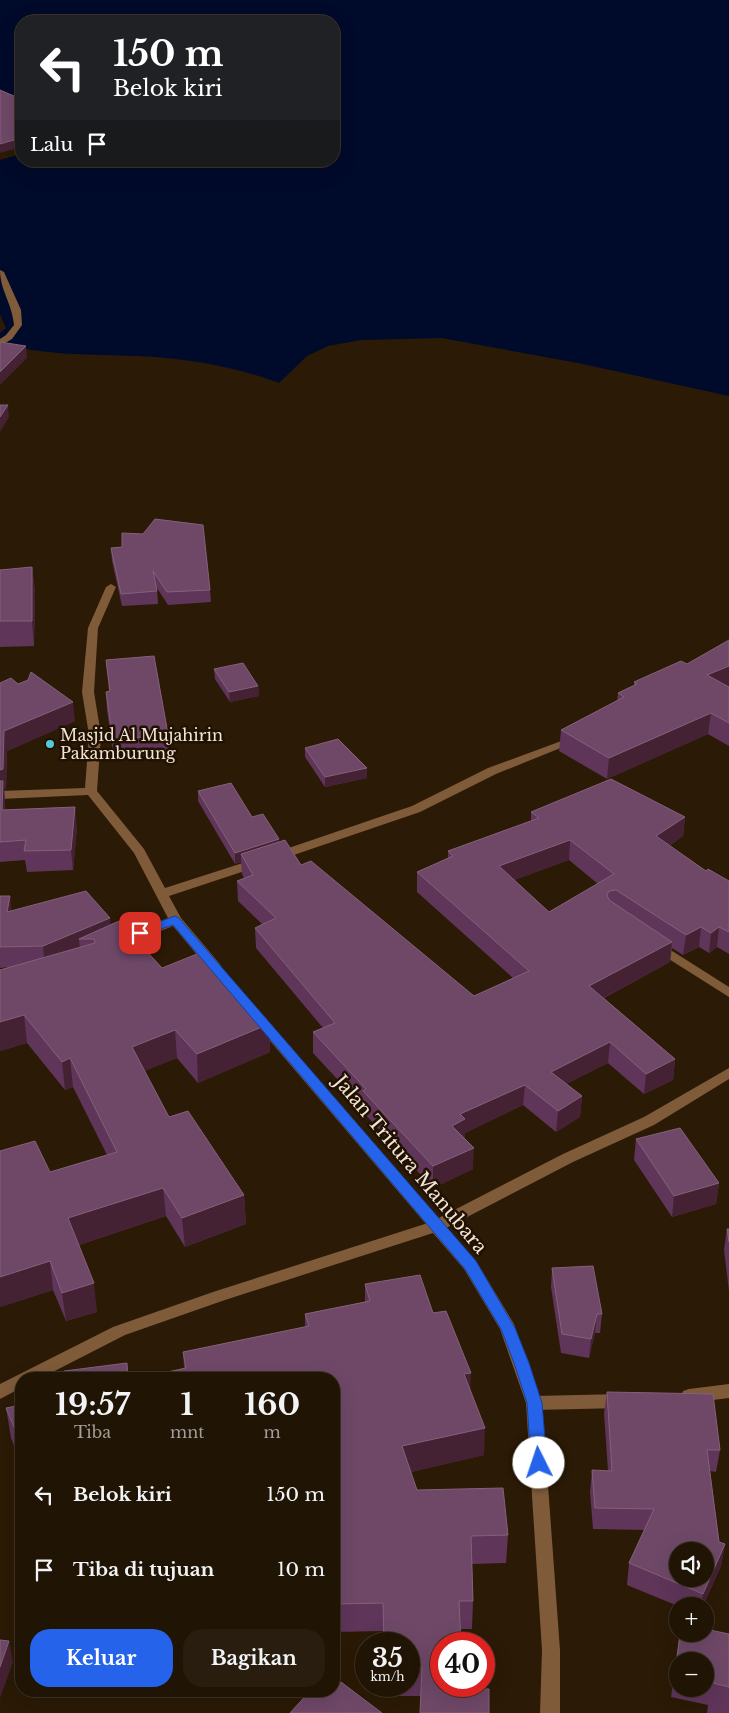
<!DOCTYPE html>
<html lang="id">
<meta charset="utf-8">
<style>
:root{--surface:#201404;--page:#281d0e;--text:#f1f3f6;--muted:#a29e9a;--line:#3d3326;--accent:#2563eb}
body{margin:0;font-family:"Libre Baskerville",serif;background:var(--page);color:var(--text);height:100vh;display:flex;flex-direction:column;font-size:19px;white-space:nowrap}
*{box-sizing:border-box;margin:0}
p{font-size:16px;color:var(--muted)}
.icon{flex:none;width:28px;height:28px;fill:none;stroke:currentColor;stroke-width:2;stroke-linecap:round;stroke-linejoin:round}
.map{position:relative;flex:1;overflow:hidden}
.drawer{position:absolute;left:15px;top:1372px;width:325px;height:325px;display:flex;flex-direction:column;background:var(--surface);border-radius:20px;box-shadow:0 5px 20px #0002,0 0 0 1px var(--line)}
.drawer>*{flex:none}
.guide{position:absolute;left:15px;top:15px;width:325px;height:152px;border-radius:20px;box-shadow:0 5px 20px #0002,0 0 0 1px var(--line);background:#202124;color:#fff;overflow:hidden}
.fabs{position:absolute;left:669px;top:1542px;display:grid;gap:10px}
.fabs a{display:grid;place-items:center;width:45px;height:45px;border-radius:50%;background:var(--surface);box-shadow:0 5px 20px #0002,0 0 0 1px var(--line);font-size:25px}
.speed{position:absolute;left:355px;top:1632px;display:flex;gap:10px;font-size:25px;font-weight:700;text-align:center}
.speed>*{display:grid;place-content:center;width:65px;height:65px;border-radius:50%;background:var(--surface);box-shadow:0 5px 20px #0002,0 0 0 1px var(--line);line-height:1}
.speed small{font-size:12px;font-weight:400}
.speed .limit{border:8px solid #d22;background:#fff;color:#111}
.pin{position:absolute;display:grid;place-items:center;width:42px;height:42px;color:#fff;margin:-21px;border-radius:10px;box-shadow:0 2px 8px #0006}
.me{position:absolute;width:55px;margin:-28px;rotate:356deg;stroke-linejoin:round;filter:drop-shadow(0 0 4px #0008)}
.turn{display:flex;align-items:center;gap:18px;height:105px;padding:0 15px;font-size:22px}
.turn .icon{width:65px;height:65px;stroke-width:2.5}
.turn b{display:block;font-size:35px;line-height:42px}
.then{display:flex;align-items:center;height:48px;padding:0 15px;background:#0003;gap:10px;font-size:19px}
.eta{display:flex;justify-content:space-evenly;align-items:center;height:85px;text-align:center}
.eta b{font-size:30px;font-weight:700;line-height:35px}
.action{display:flex;gap:10px;margin-top:auto;padding:10px 15px}
.action a{flex:1;height:58px;border-radius:20px;background:var(--accent);color:#fff;font-size:20px;font-weight:700;line-height:58px;text-align:center}
.action a+a{background:var(--page);color:var(--text)}
ul{padding:0;list-style:none}
li{display:flex;align-items:center;gap:15px;height:75px;padding:0 15px}
li div{flex:1}
li b{display:block;font-size:19px}
li em{font-style:normal}
.map>svg:first-child{display:block}
</style>
<div class="map">
<svg width="729" height="1713" viewBox="0 0 729 1713">
<rect width="100%" height="100%" fill="#2b1a05"/>
<path fill="#000a2a" d="M0 0H729V396L583 364 442 338 361 340 328 346 307 356 279 383C234 366 184 358 137 356 91 354 44 356 0 343V333L6 328 0 314V160L21 154V161H334V21H21V102L0 92Z"/>
<g fill="none" stroke-linecap="round" stroke-linejoin="round">
<g fill="#7f5b3a" fill-rule="evenodd">
<path d="M0 270 4 272 21 310 22 325 12 339 0 346V339L6 335 14 325C12 303 0 290 0 270Z"/>
<path d="M111 584 116 587 98 628 94 692 101 735 97 791 144 849 165 888 252 860 256 859 262 863 260 866 169 896 181 918 219 963 221 966 219 969H209L173 926 123 946H113L111 943 113 940 168 918 134 853 88 795 0 799V791L85 788 89 735 82 692 88 628 106 587Z"/>
<path d="M564 740 570 743 568 745 496 774 420 812 282 859H274L272 856 274 853 412 806 488 768Z"/>
<path d="M658 942 729 987V997L653 949 651 946Z"/>
<path d="M259 1014 264 1016 441 1222 444 1226 441 1230 436 1232 431 1230 254 1022 252 1019 254 1016Z"/>
<path d="M729 1384V1398L689 1403 683 1401 681 1396 683 1391 689 1389Z"/>
<path d="M622 1394 628 1396 630 1401 628 1406 622 1408 534 1410 528 1408 526 1403 528 1398 534 1396Z"/>
</g>
<path fill="#7f5b3a" fill-rule="evenodd" d="M729 1068V1079L654 1125 573 1162 446 1228 476 1261 514 1324 542 1403 560 1650V1713H540L542 1650 526 1403 500 1329 464 1269 433 1233 225 1300 125 1335 39 1379H21V1388L0 1399V1384L113 1327 213 1292 431 1222 563 1154 644 1117Z"/>
</g>
<g fill="#5f355a" fill-rule="evenodd">
<path d="M111 548 210 590 211 602 168 605 157 588 158 604 122 606 112 561Z"/>
<path d="M32 567 35 592 34 646 0 647V570Z"/>
<path d="M729 640V686H728L729 687V746L708 734 607 779 559 751 561 730 617 701 618 693 634 686V682L687 664Z"/>
<path d="M106 660 168 734 169 753 114 759 107 710 106 692 109 691Z"/>
<path d="M214 669 258 686 259 696 230 702 215 679Z"/>
<path d="M0 683 18 684 75 721 7 751 6 789H4L5 801V810L77 827 73 870 27 872 25 860 0 862Z"/>
<path d="M305 748 367 778 325 787 305 757Z"/>
<path d="M198 791 252 817 279 839V842L301 865 474 996 513 978 417 892V872L448 858V851L531 821V812L685 817 683 836 669 846 706 871 729 881V954L717 947 709 953 699 947 683 955 672 948 670 962 604 998 675 1059 673 1080 644 1094 608 1063 566 1084 582 1096 580 1117 556 1132 523 1105 465 1133V1139L473 1169 433 1188 363 1112V1107L313 1053V1032L323 1028 256 948 255 928 262 924 238 901 237 881 244 878 242 874 241 862 235 864 198 801ZM569 860 598 884 549 912 514 880Z"/>
<path d="M0 896 11 911 111 925 162 968 269 1024 270 1052 198 1083 177 1058 144 1071 169 1117 244 1195 246 1224 185 1247 166 1216 79 1245 97 1312 66 1321 53 1290 0 1307 50 1172 107 1155 73 1087 65 1090 27 1043 0 1051V970L9 967 0 968Z"/>
<path d="M636 1139 719 1183 716 1204 672 1217 634 1160Z"/>
<path d="M727 1229H729V1291L724 1250Z"/>
<path d="M552 1268 602 1314 600 1333H595L589 1358 561 1353 551 1287Z"/>
<path d="M365 1284 433 1313 470 1389 484 1455 411 1472 417 1490 508 1535 506 1563 472 1564 473 1601 472 1629H460L421 1696H385L384 1686H409V1644H383V1631L334 1632V1379H164L163 1373 184 1368 183 1352 305 1327V1314L365 1302Z"/>
<path d="M607 1392 720 1450 716 1472 710 1471 719 1542 725 1544 721 1566 703 1606H678L627 1585 629 1563 645 1530 593 1529 590 1492 592 1470 608 1471 604 1413Z"/>
<path d="M21 1405V1463L11 1438 6 1408Z"/>
<path d="M680 1634H729V1713H707L708 1705 671 1697ZM678 1661H705V1689H678Z"/>
</g>
<g fill="#423">
<path d="M21 138V147L0 153V144Z"/>
<path d="M26 346 27 358 0 385V372Z"/>
<path d="M8 405 9 417 0 432V417Z"/>
<path d="M32 567 35 592 34 646 32 621Z"/>
<path d="M729 666V686L705 696 707 675Z"/>
<path d="M258 686 259 696 230 702 229 692Z"/>
<path d="M73 702 75 721 7 751 6 789H4L5 801 4 830 0 790V770L4 731Z"/>
<path d="M711 713 708 734 607 779 609 758Z"/>
<path d="M367 768V778L325 787V777Z"/>
<path d="M75 807 77 827 73 870 71 850Z"/>
<path d="M685 817 683 836 654 856 656 836Z"/>
<path d="M279 839V850L241 854V862L235 864V853Z"/>
<path d="M570 840 569 860 498 886 499 866Z"/>
<path d="M10 896 12 916 7 912Z"/>
<path d="M110 918 112 938 79 939 80 952 45 967 43 946Z"/>
<path d="M701 927 699 947 683 955 686 935Z"/>
<path d="M719 927 717 947 709 953 711 933Z"/>
<path d="M672 942 670 962 588 1006 589 986Z"/>
<path d="M24 1015 27 1043 0 1051V1022Z"/>
<path d="M269 1024 270 1052 198 1083 197 1054Z"/>
<path d="M175 1030 177 1058 134 1075 132 1047Z"/>
<path d="M610 1042 608 1063 549 1093 551 1072Z"/>
<path d="M70 1058 73 1087 65 1090 62 1062Z"/>
<path d="M675 1059 673 1080 644 1094 646 1074Z"/>
<path d="M525 1085 523 1105 465 1133V1140L452 1126 460 1114Z"/>
<path d="M582 1096 580 1117 556 1132 558 1111Z"/>
<path d="M474 1148 473 1169 433 1188V1166Z"/>
<path d="M719 1183 716 1204 672 1217 674 1196Z"/>
<path d="M163 1188 166 1216 72 1247 68 1218Z"/>
<path d="M244 1195 246 1224 185 1247 182 1218Z"/>
<path d="M50 1261 53 1290 0 1307V1277Z"/>
<path d="M94 1283 97 1312 66 1321 62 1293Z"/>
<path d="M597 1314 595 1333 589 1358 591 1339Z"/>
<path d="M471 1373 470 1401 464 1374Z"/>
<path d="M485 1428 484 1455 402 1474V1446Z"/>
<path d="M725 1544 721 1566 703 1606H701L703 1594Z"/>
<path d="M9 1641 13 1662 0 1698V1667Z"/>
</g>
<g fill="#6f4868" stroke="#83617a" fill-rule="evenodd">
<path d="M0 90 21 99V138L0 144Z"/>
<path d="M0 342 26 346 0 372Z"/>
<path d="M0 405H8L0 417Z"/>
<path d="M155 519 203 525 210 590 167 592 153 571 157 591 121 594 111 548 122 547V533L143 534Z"/>
<path d="M32 567V621H0V570Z"/>
<path d="M729 640V666L707 675 729 687V723L711 713 609 758 561 730 624 697 618 693 637 684 634 682 681 661 687 664Z"/>
<path d="M154 656 168 734 113 740 106 692 110 691 106 660Z"/>
<path d="M243 663 258 686 229 692 214 669Z"/>
<path d="M31 672 73 702 4 731 3 769 0 770V683L11 678 18 684 28 680Z"/>
<path d="M338 739 367 768 325 777 305 748Z"/>
<path d="M611 779 685 817 656 836 706 871 708 869 729 881V932L719 927 711 933 701 927 686 935 616 890 609 891 607 895 609 900 672 942 589 986 675 1059 646 1074 610 1042 551 1072 582 1096 558 1111 525 1085 460 1114 465 1119 452 1126 474 1148 433 1166 363 1091 366 1089 313 1032 335 1023 255 928 276 918 237 881 253 875 241 854 285 840 301 865 311 861 474 996 529 971 417 872 453 856 448 851 539 818 531 812ZM570 840 614 874 549 912 499 866Z"/>
<path d="M0 781H3L2 810 75 807 71 850 24 851 26 840 0 842Z"/>
<path d="M231 783 252 817 263 814 279 839 235 853 198 791Z"/>
<path d="M86 891 110 918 43 946 0 947V896H10L7 912Z"/>
<path d="M119 921 162 968 202 952 269 1024 197 1054 175 1030 132 1047 169 1117 188 1111 244 1195 182 1218 163 1188 68 1218 94 1283 62 1293 50 1261 0 1277V1151L35 1141 50 1172 117 1152 70 1058 62 1062 24 1015 0 1022V970L95 943 94 939H79Z"/>
<path d="M680 1128 719 1183 674 1196 636 1139Z"/>
<path d="M727 1229H729V1242Z"/>
<path d="M593 1266 602 1314H597L591 1339 562 1334 552 1268Z"/>
<path d="M420 1275 433 1313 446 1311 471 1373 464 1374 485 1428 402 1446 417 1490 503 1488 508 1535 471 1536 473 1601H459L461 1644H441V1686H463V1688L489 1689V1713H420L422 1668H409V1644H384L383 1603 334 1604V1379H165L163 1373 186 1368 183 1352 309 1326 305 1314 370 1301 365 1284Z"/>
<path d="M127 1363 128 1379H63L64 1371Z"/>
<path d="M607 1392 713 1394 720 1450H707L719 1542 725 1544 703 1594 629 1563 654 1509 595 1508 592 1470 612 1471ZM678 1551H705V1579H678Z"/>
<path d="M21 1405V1444L6 1408Z"/>
<path d="M705 1629 729 1634V1687L713 1683 714 1673 705 1671V1661H678V1665H676L680 1634H705Z"/>
<path d="M0 1640 9 1641 0 1667Z"/>
<path d="M341 1682 382 1713H290L310 1691H320L327 1697 332 1691H334V1690Z"/>
</g>
<path fill="#2563eb" stroke="#184099" d="M175 916 179 918 476 1261 515 1328 529 1363 542 1403 547 1463 545 1467 539 1469 533 1467 531 1463 527 1403 514 1363 501 1329 465 1269 173 925 140 936 134 933 136 930Z"/>
<circle fill="#54cadd" stroke="#211100" stroke-width="2" cx="50" cy="744" r="5"/>
<g text-anchor="middle" stroke-width="5" stroke-linejoin="round" paint-order="stroke">
<g font-size="16" fill="#f1e5d8" stroke="#211100" text-anchor="start">
<text x="60" y="741">Masjid Al Mujahirin<tspan x="60" dy="18">Pakamburung</tspan></text>
</g>
<g font-size="19" fill="#f1e5d8" stroke="#211100">
<text transform="translate(411 1164) rotate(50)" y="7">Jalan Tritura Manubara</text>
</g>
</g>
</svg>
<div class="fabs">
<a><svg class="icon" aria-label="sound" viewBox="0 0 24 24"><path d="M4 9h4l5-4v14l-5-4H4zM17 9q2 3 0 6"/></svg></a>
<a>+</a>
<a>−</a>
</div>
<div class="speed"><div>35<small>km/h</small></div><div class="limit">40</div></div>
<div class="pin" style="left:140px;top:933px;background:#d93025"><svg class="icon" aria-label="arrive" viewBox="0 0 24 24"><path d="M6 21V4h12l-3 4 3 4H6"/></svg></div>
<svg class="me" style="left:539px;top:1463px" viewBox="-20 -20 40 40"><circle r="19" fill="#fff"/><path d="M0-13L10 11 0 6-10 11z" fill="#2563eb"/></svg>
<div class="guide">
<div class="turn"><svg class="icon" aria-label="left" viewBox="0 0 24 24"><path d="M17 20v-9H6M10 6l-5 5 5 5"/></svg><div><b>150 m</b>Belok kiri</div></div>
<div class="then">Lalu<svg class="icon" aria-label="arrive" viewBox="0 0 24 24"><path d="M6 21V4h12l-3 4 3 4H6"/></svg></div>
</div>
<section class="drawer">
<div class="eta">
<div><b>19:57</b><p>Tiba</p></div>
<div><b>1</b><p>mnt</p></div>
<div><b>160</b><p>m</p></div>
</div>
<ul>
<li><svg class="icon" aria-label="left" viewBox="0 0 24 24"><path d="M17 20v-9H6M10 6l-5 5 5 5"/></svg><div><b>Belok kiri</b></div><em>150 m</em></li>
<li><svg class="icon" aria-label="arrive" viewBox="0 0 24 24"><path d="M6 21V4h12l-3 4 3 4H6"/></svg><div><b>Tiba di tujuan</b></div><em>10 m</em></li>
</ul>
<div class="action"><a>Keluar</a><a>Bagikan</a></div>
</section>
</div>
